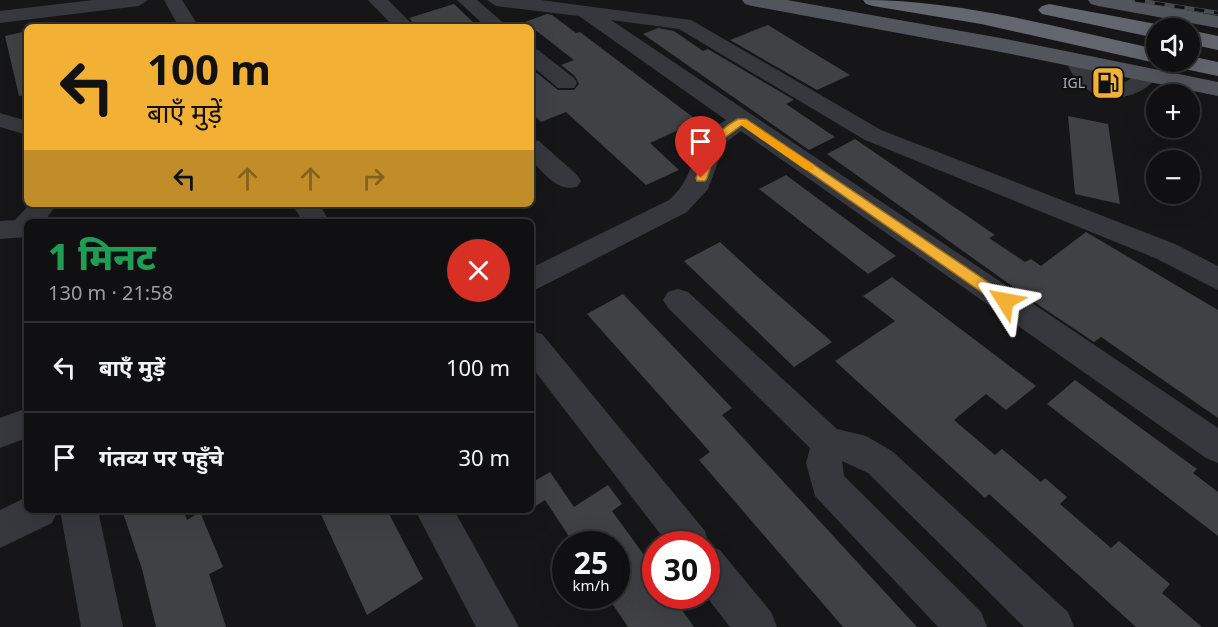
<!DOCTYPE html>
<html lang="hi">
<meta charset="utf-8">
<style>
:root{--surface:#101012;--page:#1e1e20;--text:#f1f3f6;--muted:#9c9d9f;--line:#303032}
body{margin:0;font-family:"Noto Sans","Noto Sans Devanagari",sans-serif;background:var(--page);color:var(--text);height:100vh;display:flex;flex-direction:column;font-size:22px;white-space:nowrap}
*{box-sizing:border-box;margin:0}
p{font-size:20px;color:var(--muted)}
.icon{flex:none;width:33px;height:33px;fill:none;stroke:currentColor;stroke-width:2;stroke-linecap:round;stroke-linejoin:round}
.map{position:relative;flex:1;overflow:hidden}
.sheet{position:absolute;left:24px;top:219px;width:510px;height:294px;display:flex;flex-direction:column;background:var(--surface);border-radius:9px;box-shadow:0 6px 24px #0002,0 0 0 2px var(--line)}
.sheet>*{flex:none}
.hud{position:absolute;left:24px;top:24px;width:510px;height:183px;border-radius:9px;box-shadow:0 6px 24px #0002,0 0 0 2px var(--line);background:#f2b134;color:#111;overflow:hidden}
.controls{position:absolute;left:1146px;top:18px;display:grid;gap:12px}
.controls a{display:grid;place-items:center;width:54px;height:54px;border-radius:50%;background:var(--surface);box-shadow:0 6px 24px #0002,0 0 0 2px var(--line);font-size:30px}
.speed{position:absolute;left:552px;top:531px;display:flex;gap:12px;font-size:30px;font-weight:700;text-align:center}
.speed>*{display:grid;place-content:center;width:78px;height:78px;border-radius:50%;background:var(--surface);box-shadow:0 6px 24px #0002,0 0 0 2px var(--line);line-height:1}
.speed small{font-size:15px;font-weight:400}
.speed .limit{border:9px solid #d22;background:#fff;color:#111}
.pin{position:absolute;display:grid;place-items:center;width:51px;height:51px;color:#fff;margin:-62px -26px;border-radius:50% 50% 50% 0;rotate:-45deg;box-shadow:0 0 6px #0007}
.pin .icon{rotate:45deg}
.me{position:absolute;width:66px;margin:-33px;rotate:304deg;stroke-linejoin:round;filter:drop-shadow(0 0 4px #0008)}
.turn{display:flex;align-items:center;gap:21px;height:126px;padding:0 24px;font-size:27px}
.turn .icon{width:78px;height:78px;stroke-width:2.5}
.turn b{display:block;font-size:42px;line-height:51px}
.lanes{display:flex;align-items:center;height:57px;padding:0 24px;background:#0003;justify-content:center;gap:30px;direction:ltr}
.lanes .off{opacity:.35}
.round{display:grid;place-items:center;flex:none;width:63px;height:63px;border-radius:32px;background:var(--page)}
.summary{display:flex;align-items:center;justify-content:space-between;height:102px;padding:0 24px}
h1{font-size:36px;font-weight:800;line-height:45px;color:#1e9e55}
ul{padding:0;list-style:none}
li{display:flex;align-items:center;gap:18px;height:90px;padding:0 24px;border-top:2px solid var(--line)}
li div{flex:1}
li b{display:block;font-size:22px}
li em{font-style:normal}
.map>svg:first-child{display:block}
</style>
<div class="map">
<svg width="1218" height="627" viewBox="0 0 1218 627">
<rect width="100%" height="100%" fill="#161618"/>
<g fill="#404145">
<path d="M454 4 478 27H417L409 18Z"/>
<path d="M547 14 552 15 576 33 580 32 698 121 650 143 679 170 646 185 566 112 541 122 531 112V75L537 73 558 90H574L579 84 575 76 561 65 574 60 525 22Z"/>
<path d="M768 25 812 52 850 75 817 90 730 40Z"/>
<path d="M658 28 674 31 703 51 708 49 794 100 786 104 835 137 809 150 643 34Z"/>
<path d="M27 31V95L19 96 5 36Z"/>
<path d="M1068 116 1108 124 1120 204 1075 194Z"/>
<path d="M855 139 995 235 989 238 1025 262 1031 259 1041 266 1086 232 1218 310V418L1101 337 1094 342 1040 306 827 154Z"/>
<path d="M786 175 832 209 896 256 868 274 759 189Z"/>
<path d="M720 242 759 278 832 342 794 367 684 261Z"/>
<path d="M892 277 1036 386 1006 410 986 394 954 420 995 455 1002 449 1041 482 1045 478 1067 497 1060 504 1111 548 1119 541 1170 584 1162 593 1202 627H1136L989 494 985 498 835 361 895 321 863 296Z"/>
<path d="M623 294 732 408 722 415 917 627H843L699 460 710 452 587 314Z"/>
<path d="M1075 380 1197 469 1193 473 1218 492V536L1047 404Z"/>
<path d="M550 472 574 507 608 485 622 504 612 511 644 555 656 548V596H672L694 627H628L607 596H616V544H574L545 500 531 509V483Z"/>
<path d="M122 510H183L187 520 200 512 223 567 209 574 226 627H156L142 569Z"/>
<path d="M319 510H387L423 579 367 615Z"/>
</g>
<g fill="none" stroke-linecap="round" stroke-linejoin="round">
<g fill="#37383d" fill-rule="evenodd">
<path d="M93 0H148L139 6 0 23V11Z"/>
<path d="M164 0H182L199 27H179Z"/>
<path d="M368 0H388L415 27H394Z"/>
<path d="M457 0H477L508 27H486Z"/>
<path d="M487 0H541L691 20 881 130 1175 244 1218 266V290L1155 258 865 140 679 29 611 20 1218 428V463L1206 458 741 131 725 143 708 189 687 212 531 292V268L669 200C700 174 687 141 726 120L579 16 496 6Z"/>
<path d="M531 48 538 50 574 78 577 83 574 88H558L531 65Z"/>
<path d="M1075 54 1082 56C1093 71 1105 93 1127 81 1135 76 1139 71 1148 69L1156 70 1159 75C1143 98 1106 106 1084 87 1075 80 1070 70 1065 60L1068 56Z"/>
<path d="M0 113 27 121V135L0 127Z"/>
<path d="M531 139 539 141 577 175 581 181 577 187C557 192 544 173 531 160Z"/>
<path d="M30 204H57L44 222H27V237L0 239V221L15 220Z"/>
<path d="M292 204H319L330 222H303Z"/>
<path d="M678 289 688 292 837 429 866 436 892 451 1068 612 1074 627H1024L868 473 842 461 844 476 981 612 987 627H938L815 496 806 463 810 448 668 308 663 300 668 292Z"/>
<path d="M531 331 542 334 705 531 709 546 720 550 771 612 777 627H730L706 596V544H668L531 366Z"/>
<path d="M27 408V438L0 448V418Z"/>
<path d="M27 497V510H58L52 523 0 548V510Z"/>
<path d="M60 510H98L123 627H81Z"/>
<path d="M415 510H454L519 627H476Z"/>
</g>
<g fill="#53555c" fill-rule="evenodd">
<path d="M742 0H787L1006 39 1218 82V96L1006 53 752 6 745 4Z"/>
<path d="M1088 0H1132L1218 16V28L1098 6 1091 4Z"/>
</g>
<g fill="#63666e" fill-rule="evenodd">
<path d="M863 0C962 0 1060 28 1156 49V62H1161L1156 63 981 24 873 6 866 4Z"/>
<path d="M1049 4 1156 24 1165 28H1156V38L1042 14 1038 10 1042 6Z"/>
<path d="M1190 30 1218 36V50L1190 44Z"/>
<path d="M1190 56 1218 62V76L1175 67 1171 62H1190Z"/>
</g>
<g stroke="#4a4c52" stroke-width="4.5">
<path id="rail" d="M1135 0 1218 13"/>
</g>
<use href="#rail" stroke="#111113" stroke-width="3" stroke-dasharray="10" stroke-linecap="butt"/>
</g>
<path fill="#f2b134" stroke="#9d7322" stroke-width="1.5" d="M738 119H746L1010 297V305H1000L742 125 719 142 707 178 705 181H697L696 178C707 147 708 136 738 119Z"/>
<path fill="#f59e0b" d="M745 120 814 165V170H806L741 125 740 123Z"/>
<defs>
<g id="fuel-square" transform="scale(1.725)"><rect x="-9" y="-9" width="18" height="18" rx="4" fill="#f2b134" stroke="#111113"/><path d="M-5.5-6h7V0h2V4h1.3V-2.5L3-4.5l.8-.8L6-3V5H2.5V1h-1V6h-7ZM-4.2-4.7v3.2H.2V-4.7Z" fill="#111"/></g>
</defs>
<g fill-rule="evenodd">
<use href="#fuel-square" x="1108" y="83"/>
</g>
<g text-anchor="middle" stroke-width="4.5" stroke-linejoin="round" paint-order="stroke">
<g font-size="14" fill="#a8adb8" stroke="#111113" text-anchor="end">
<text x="1085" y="88">IGL</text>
</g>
</g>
</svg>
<div class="controls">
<a><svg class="icon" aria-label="sound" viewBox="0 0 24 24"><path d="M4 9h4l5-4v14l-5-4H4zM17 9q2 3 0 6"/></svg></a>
<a>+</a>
<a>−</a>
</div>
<div class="speed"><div>25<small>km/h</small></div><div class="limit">30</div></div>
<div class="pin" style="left:701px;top:178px;background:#d93025"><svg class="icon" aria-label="arrive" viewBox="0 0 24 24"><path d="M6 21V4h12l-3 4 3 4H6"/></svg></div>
<svg class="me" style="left:1005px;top:301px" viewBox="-20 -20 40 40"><path d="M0-17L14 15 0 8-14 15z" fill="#f2b134" stroke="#fff" stroke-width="4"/></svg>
<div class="hud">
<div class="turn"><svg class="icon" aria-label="left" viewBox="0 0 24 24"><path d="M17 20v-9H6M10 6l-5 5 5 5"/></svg><div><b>100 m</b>बाएँ मुड़ें</div></div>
<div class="lanes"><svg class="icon" aria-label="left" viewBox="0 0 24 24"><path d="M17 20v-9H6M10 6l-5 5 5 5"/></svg><svg class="icon off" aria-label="ahead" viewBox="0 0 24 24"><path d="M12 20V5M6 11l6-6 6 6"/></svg><svg class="icon off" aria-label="ahead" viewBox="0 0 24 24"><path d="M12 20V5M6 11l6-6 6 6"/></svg><svg class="icon off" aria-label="right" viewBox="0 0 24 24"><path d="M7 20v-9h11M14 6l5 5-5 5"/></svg></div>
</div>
<section class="sheet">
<div class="summary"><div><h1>1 मिनट</h1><p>130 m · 21:58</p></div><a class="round" style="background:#d93025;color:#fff"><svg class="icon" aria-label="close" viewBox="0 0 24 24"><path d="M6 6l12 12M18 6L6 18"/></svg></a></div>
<ul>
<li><svg class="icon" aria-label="left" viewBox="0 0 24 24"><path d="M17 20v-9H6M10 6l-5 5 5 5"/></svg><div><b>बाएँ मुड़ें</b></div><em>100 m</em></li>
<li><svg class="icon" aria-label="arrive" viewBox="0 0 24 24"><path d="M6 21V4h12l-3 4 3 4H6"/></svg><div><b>गंतव्य पर पहुँचे</b></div><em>30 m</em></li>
</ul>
</section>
</div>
